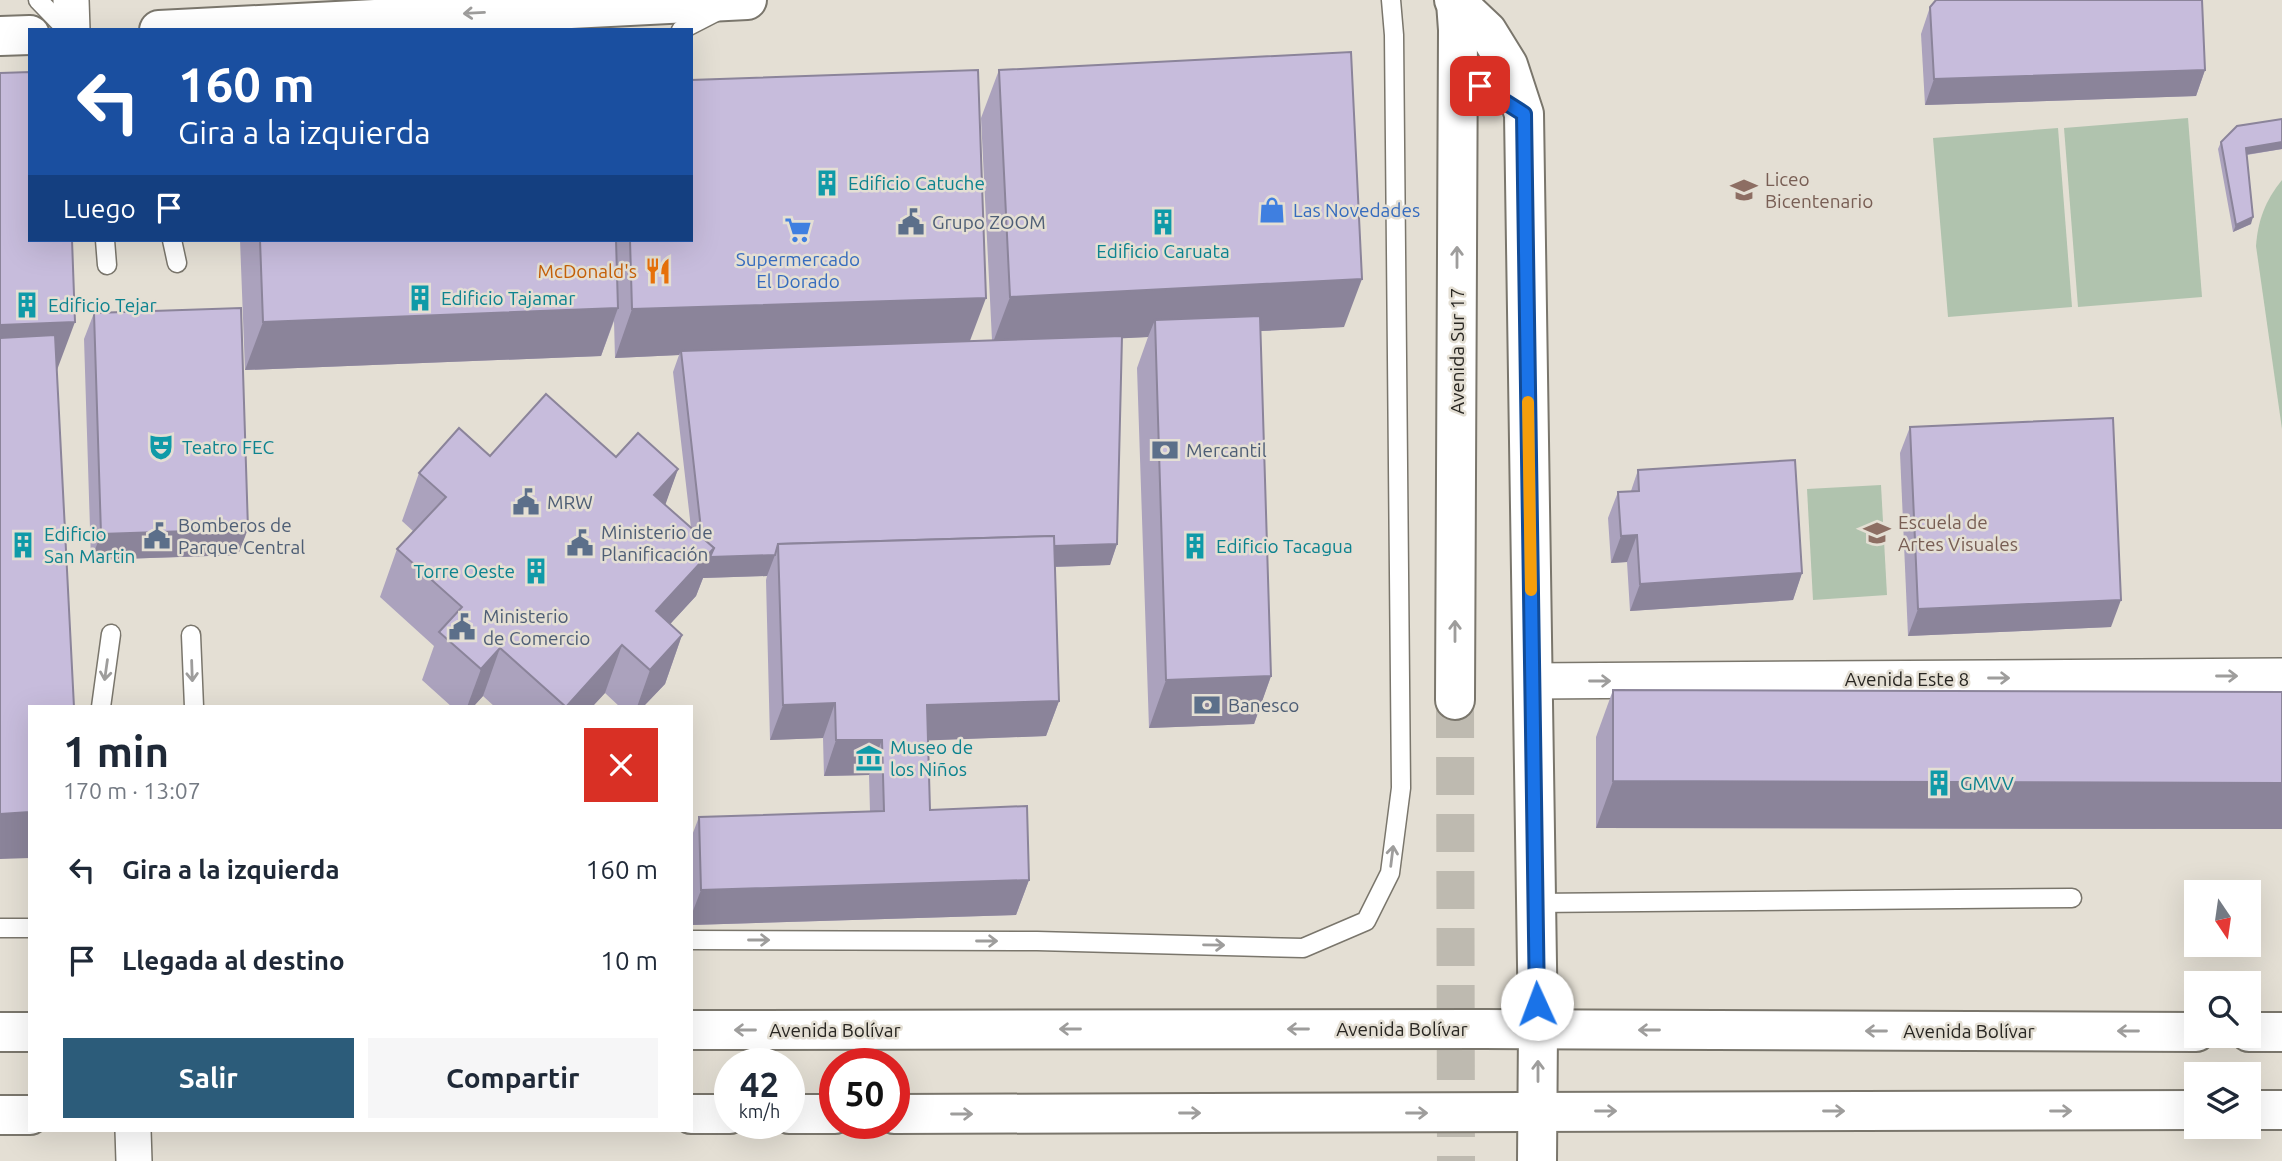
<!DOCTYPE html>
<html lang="es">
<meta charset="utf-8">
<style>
:root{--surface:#fff;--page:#f6f6f7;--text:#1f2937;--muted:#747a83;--accent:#2c5c7a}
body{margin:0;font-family:Ubuntu,sans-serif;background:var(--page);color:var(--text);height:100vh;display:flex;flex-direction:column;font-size:26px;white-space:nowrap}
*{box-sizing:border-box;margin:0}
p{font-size:23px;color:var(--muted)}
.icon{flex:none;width:38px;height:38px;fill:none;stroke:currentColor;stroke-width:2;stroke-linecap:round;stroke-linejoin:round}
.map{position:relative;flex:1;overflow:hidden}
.sheet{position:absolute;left:28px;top:705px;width:665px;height:427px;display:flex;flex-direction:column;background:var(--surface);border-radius:0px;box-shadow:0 7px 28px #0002}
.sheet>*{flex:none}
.hud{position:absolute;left:28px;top:28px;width:665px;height:214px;border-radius:0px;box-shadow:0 7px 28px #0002;background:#1a4fa0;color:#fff;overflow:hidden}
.needle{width:46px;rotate:167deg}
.tools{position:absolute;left:2184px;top:880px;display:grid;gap:14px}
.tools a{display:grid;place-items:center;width:77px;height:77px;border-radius:0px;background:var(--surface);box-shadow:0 7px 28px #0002;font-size:35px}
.speed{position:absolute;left:714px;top:1048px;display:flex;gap:14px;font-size:35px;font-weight:700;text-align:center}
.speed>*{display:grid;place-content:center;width:91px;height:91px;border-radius:50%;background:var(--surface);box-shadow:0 7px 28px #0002;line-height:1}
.speed small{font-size:18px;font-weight:400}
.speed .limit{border:10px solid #d22;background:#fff;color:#111}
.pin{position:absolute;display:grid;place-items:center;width:60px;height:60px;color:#fff;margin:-30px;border-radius:14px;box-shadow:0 4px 10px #0006}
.me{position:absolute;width:77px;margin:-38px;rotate:358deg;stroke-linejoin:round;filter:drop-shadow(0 0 5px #0008)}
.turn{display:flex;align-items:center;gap:24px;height:147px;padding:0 35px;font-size:32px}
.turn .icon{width:91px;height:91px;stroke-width:2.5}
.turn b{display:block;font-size:49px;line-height:60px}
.then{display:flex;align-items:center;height:66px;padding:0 35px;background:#0003;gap:14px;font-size:26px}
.round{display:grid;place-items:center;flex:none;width:74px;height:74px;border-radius:0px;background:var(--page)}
.overview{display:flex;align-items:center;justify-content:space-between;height:119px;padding:0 35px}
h1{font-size:42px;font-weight:600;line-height:52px}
.cta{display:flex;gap:14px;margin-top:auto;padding:14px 35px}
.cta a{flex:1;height:80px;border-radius:0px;background:var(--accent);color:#fff;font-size:28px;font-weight:600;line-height:80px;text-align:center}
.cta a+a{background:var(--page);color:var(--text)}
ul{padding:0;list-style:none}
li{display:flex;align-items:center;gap:21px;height:91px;padding:0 35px}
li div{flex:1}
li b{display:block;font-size:26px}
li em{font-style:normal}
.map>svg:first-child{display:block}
</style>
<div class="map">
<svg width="2282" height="1161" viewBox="0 0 2282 1161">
<rect width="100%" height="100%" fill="#e4dfd4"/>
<g fill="#b0c3ae">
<path d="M2188 118 2202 297 2078 307 2064 128Z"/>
<path d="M2058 128 2072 307 1948 317 1933 138Z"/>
<path d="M2282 180V429L2256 246C2258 220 2265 201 2282 180Z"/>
<path d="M1881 485 1887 595 1813 600 1807 489Z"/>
</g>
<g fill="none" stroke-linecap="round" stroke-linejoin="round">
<path stroke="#bebab0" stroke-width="38" stroke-dasharray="38 19" stroke-linecap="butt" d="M1455 700 1456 1161"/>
<g stroke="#7a766c" stroke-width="21">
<g id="service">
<path d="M38 0 67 30"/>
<path d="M681 30 716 12"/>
<path d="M105 240 107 265"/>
<path d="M172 240 177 263"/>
<path d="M191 635 194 707"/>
<path d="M101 707 111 634"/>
<path d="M1534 903 2072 898"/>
<path d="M0 928H30"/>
<path d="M691 940 1037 941 1303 948 1366 921 1390 873 1401 788 1394 35 1391 0"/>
</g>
</g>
<g stroke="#7a766c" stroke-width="38">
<g id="minor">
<path d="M71 0 72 30"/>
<path d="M1532 681 2282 676"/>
<path d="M133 1130 134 1161"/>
</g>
</g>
<g stroke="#7a766c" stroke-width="42">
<g id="secondary">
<path d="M1454 0 1487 31 1508 65 1524 114 1538 1029 1537 1161"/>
<path d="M159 30 747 0"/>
<path d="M0 36 30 35"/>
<path d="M1455 700 1458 30 1456 2"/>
<path d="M691 1030 1484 1029 2196 1032"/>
<path d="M0 1032H30"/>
<path d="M2249 1032H2282"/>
<path d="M2249 1110H2282"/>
<path d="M691 1114H730"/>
<path d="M789 1114H835"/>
<path d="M894 1114 2196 1110"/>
<path d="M0 1115H30"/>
</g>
</g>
<use href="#service" stroke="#fff" stroke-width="18"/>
<use href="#minor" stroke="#fff" stroke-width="35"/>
<use href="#secondary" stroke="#fff" stroke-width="38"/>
</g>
<g fill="#aba2bd">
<path d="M1930 7 2205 70 2196 96 1925 105 1921 34Z"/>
<path d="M999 70 1344 327 1260 331 1271 676 1254 724 1149 728 1137 368 1148 337 1122 338 1117 544 1110 565 1055 567 1059 701 1046 736 928 740 930 810 1029 880 1016 915 691 925V838L699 817 870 811 869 775 824 776 823 738 770 740 766 580 767 576 703 578 696 596 670 624 682 635 665 684 643 707H620L605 693 592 707H495L483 696 473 707H452L422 680 434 646 380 597 397 549 413 531 402 521 419 473 490 456 616 457 678 469 665 504 691 528 673 372 679 355 615 358 614 321 601 356 245 370 240 240H691L970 341 992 340 981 118Z"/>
<path d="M2282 119V149L2247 155 2251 224 2233 232 2218 149 2221 142Z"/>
<path d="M94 313 238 555 91 560 84 339Z"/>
<path d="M1910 427 2111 627 1908 636 1900 453Z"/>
<path d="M1638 470 1802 573 1793 600 1630 611 1627 562 1611 563 1608 518 1618 492 1631 491Z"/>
<path d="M1613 690 2282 692V829L1596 828V737Z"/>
</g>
<g fill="#8b849a">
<path d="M2205 70 2196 96 1925 105 1934 79Z"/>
<path d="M2282 142V149L2244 155 2246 148Z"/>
<path d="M2253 217 2251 224 2233 232 2236 225Z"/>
<path d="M1362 279 1344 327 1155 336V320L1148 337 992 345 1010 297Z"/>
<path d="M986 298 968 346 681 351 679 355 615 358 632 309Z"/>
<path d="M618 308 601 356 245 370 263 322Z"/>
<path d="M75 322 57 370 0 372V325Z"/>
<path d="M678 469 661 517 654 495Z"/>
<path d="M248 529 238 555 91 560 101 534Z"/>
<path d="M1637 535 1627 562 1611 563 1621 536Z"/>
<path d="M1117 544 1110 565 779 576V555Z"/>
<path d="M714 548 775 555 767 576 703 578 696 596 638 659 656 611Z"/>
<path d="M1802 573 1793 600 1630 611 1640 584Z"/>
<path d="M2121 600 2111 627 1908 636 1918 609Z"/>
<path d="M682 635 665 684 643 707H637L650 670Z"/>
<path d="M622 645 605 693 592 707H566Z"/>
<path d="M500 648 483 696 473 707H467L481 669Z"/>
<path d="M1271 676 1254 724 1149 728 1166 680Z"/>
<path d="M1059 701 1046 736 914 741 927 705Z"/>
<path d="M835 703 823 738 770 740 783 705Z"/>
<path d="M836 740H882L869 775 824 776Z"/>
<path d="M1613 781 2282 783V829L1596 828Z"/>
<path d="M30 812V858L0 859V814Z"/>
<path d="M1029 880 1016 915 691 925V916L701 890Z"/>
</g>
<g fill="#c7bcdc" stroke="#8b849a" stroke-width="2">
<path d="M1936 0H2202L2205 70 1934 79 1930 7Z"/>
<path d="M1351 52 1362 279 1010 297 999 70Z"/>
<path d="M978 70 986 298 632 309 630 240H691V80Z"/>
<path d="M30 72V240H72L75 322 0 325V73Z"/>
<path d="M2282 119V142L2246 148 2253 217 2236 225 2221 142 2237 126Z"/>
<path d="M260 240H616L618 308 263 322Z"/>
<path d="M241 308 248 529 101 534 94 313Z"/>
<path d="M1260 316 1271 676 1166 680 1155 320Z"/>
<path d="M55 335 74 707H30V812L0 814V338Z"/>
<path d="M1122 336 1117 544 1054 546V536L778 544 775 555 710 557 714 548 702 538 681 351Z"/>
<path d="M546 394 616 457 638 433 678 469 654 495 714 548 656 611 682 635 650 670 622 645 566 707 500 648 481 669 439 632 462 607 397 549 446 497 419 473 459 428 490 456Z"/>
<path d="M2113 418 2121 600 1918 609 1910 427Z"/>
<path d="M1795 460 1802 573 1640 584 1637 535 1621 536 1618 492 1639 491 1638 470Z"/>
<path d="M1054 536 1059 701 927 705 930 810 1027 806 1029 880 701 890 699 817 884 811 882 740H836L835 703 783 705 778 544Z"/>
<path d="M1613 690 2282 692V783L1613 781Z"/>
</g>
<defs><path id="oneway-shaft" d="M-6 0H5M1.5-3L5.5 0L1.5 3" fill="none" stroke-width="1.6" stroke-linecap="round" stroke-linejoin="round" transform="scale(1.75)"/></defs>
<g stroke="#9e9d9c">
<use href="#oneway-shaft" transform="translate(474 13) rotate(177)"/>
<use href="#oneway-shaft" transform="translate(1457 257) rotate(-90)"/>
<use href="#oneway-shaft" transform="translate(1455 631) rotate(-90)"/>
<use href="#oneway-shaft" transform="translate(106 670) rotate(98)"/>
<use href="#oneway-shaft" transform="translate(192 671) rotate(88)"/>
<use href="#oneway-shaft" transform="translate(2227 676)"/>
<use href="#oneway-shaft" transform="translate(1999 678)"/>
<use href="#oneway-shaft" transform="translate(1600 681)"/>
<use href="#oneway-shaft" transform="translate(1392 856) rotate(-83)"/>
<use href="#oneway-shaft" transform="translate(759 940)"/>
<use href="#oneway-shaft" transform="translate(987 941)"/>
<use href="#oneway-shaft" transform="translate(1214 945) rotate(1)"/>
<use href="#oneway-shaft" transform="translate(1070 1029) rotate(180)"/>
<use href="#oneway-shaft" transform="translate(1298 1029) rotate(180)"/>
<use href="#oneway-shaft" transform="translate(745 1030) rotate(180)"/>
<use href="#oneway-shaft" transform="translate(1649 1030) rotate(-180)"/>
<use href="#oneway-shaft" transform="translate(1876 1031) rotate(-180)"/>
<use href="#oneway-shaft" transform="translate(2128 1031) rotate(-180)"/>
<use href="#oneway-shaft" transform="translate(1538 1071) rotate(-90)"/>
<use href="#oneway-shaft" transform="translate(1606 1111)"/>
<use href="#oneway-shaft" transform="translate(1834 1111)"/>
<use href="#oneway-shaft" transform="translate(2061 1111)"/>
<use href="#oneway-shaft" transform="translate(1190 1113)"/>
<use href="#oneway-shaft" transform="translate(1417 1113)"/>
<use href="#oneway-shaft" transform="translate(962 1114)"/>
</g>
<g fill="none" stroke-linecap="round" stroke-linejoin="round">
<g stroke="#114b97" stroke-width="18">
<path id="route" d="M1480 86 1524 114 1537 1004"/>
</g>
<use href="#route" stroke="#1a73e8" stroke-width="12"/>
<path stroke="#f59e0b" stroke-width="12" d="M1528 402 1531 590"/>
</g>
<defs>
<g id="building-bare" transform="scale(2.1)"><path d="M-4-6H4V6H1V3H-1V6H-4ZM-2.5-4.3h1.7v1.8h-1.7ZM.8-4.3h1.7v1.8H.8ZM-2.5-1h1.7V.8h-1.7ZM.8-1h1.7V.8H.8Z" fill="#0f9aa8" stroke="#e4dfd4" stroke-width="2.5" paint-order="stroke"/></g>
<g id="school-bare" transform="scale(2.1)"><path d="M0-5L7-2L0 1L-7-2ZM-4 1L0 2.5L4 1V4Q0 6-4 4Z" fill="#8d6e63" stroke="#e4dfd4" stroke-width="2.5" paint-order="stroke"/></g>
<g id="shop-bare" transform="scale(2.1)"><path d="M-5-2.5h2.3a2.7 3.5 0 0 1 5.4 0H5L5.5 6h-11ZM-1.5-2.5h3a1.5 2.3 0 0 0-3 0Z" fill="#3f7fe0" stroke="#e4dfd4" stroke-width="2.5" paint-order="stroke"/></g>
<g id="civic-bare" transform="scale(2.1)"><path d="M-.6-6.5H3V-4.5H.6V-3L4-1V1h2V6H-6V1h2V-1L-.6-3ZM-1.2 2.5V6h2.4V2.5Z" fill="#5c6f8a" stroke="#e4dfd4" stroke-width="2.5" paint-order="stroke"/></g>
<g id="supermarket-bare" transform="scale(2.1)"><path d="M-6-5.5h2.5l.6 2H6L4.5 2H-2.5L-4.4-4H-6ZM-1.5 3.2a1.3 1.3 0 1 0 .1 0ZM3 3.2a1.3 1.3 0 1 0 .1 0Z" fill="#3f7fe0" stroke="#e4dfd4" stroke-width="2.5" paint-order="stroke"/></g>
<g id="restaurant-bare" transform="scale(2.1)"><path d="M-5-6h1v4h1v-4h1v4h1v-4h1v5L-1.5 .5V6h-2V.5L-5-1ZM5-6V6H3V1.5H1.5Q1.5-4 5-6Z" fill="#e8710a" stroke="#e4dfd4" stroke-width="2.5" paint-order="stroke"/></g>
<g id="theatre-bare" transform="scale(2.1)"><path d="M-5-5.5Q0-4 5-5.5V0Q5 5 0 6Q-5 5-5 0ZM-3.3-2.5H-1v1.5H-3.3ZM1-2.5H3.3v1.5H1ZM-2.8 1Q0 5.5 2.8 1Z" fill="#0f9aa8" stroke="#e4dfd4" stroke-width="2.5" paint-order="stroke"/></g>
<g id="bank-bare" transform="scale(2.1)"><path d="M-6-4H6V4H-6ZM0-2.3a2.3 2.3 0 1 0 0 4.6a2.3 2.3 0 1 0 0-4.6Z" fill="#5c6f8a" stroke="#e4dfd4" stroke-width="2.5" paint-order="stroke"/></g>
<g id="university-bare" transform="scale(2.1)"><path d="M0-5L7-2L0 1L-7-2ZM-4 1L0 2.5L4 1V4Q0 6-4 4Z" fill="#8d6e63" stroke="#e4dfd4" stroke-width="2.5" paint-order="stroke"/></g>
<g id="museum-bare" transform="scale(2.1)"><path d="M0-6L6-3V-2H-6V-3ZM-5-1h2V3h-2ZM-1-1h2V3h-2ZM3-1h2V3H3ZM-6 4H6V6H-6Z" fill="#0f9aa8" stroke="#e4dfd4" stroke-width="2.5" paint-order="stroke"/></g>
</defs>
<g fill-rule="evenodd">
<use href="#building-bare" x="827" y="183"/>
<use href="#school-bare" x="1744" y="190"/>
<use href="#shop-bare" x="1272" y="210"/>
<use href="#civic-bare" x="911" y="222"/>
<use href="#building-bare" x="1163" y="222"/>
<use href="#supermarket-bare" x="798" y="230"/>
<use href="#restaurant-bare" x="658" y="271"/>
<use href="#building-bare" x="420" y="298"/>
<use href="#building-bare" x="27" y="305"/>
<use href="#theatre-bare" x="161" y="447"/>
<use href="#bank-bare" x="1165" y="450"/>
<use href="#civic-bare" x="526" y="502"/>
<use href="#university-bare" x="1877" y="533"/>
<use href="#civic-bare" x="157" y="536"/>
<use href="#civic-bare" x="580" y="543"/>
<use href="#building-bare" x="23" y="545"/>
<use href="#building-bare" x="1195" y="546"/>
<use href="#building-bare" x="536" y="571"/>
<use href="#civic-bare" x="462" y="627"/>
<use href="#bank-bare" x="1207" y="705"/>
<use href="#museum-bare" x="869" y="758"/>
<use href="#building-bare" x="1939" y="783"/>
</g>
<g text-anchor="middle" stroke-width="5" stroke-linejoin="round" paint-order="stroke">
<g font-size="19" fill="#785e54" stroke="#e4dfd4" text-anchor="start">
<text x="1765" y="186">Liceo<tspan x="1765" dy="22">Bicentenario</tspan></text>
<text x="1898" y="529">Escuela de<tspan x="1898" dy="22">Artes Visuales</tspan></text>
</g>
<g font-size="19" fill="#0d838f" stroke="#e4dfd4" text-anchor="start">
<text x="848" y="190">Edificio Catuche</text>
<text x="1163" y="258" text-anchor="middle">Edificio Caruata</text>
<text x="441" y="305">Edificio Tajamar</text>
<text x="48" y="312">Edificio Tejar</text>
<text x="182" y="454">Teatro FEC</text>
<text x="44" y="541">Edificio<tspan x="44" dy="22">San Martin</tspan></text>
<text x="1216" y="553">Edificio Tacagua</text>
<text x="515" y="578" text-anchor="end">Torre Oeste</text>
<text x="890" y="754">Museo de<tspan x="890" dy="22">los Niños</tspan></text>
<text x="1960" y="790">GMVV</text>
</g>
<g font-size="19" fill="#366cbe" stroke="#e4dfd4" text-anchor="start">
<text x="1293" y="217">Las Novedades</text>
<text x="798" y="266" text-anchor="middle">Supermercado<tspan x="798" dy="22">El Dorado</tspan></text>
</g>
<g font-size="19" fill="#4e5e75" stroke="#e4dfd4" text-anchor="start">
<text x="932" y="229">Grupo ZOOM</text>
<text x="1186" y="457">Mercantil</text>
<text x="547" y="509">MRW</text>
<text x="178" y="532">Bomberos de<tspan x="178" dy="22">Parque Central</tspan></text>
<text x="601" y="539">Ministerio de<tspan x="601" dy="22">Planificación</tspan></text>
<text x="483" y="623">Ministerio<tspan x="483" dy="22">de Comercio</tspan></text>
<text x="1228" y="712">Banesco</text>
</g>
<g font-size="19" fill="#c56008" stroke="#e4dfd4" text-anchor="end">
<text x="637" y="278">McDonald's</text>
</g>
<g font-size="19" fill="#282622" stroke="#e4dfd4">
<text transform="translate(1457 351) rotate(-90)" y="7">Avenida Sur 17</text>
<text x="1907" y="686">Avenida Este 8</text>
<text x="1402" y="1036">Avenida Bolívar</text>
<text x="835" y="1037">Avenida Bolívar</text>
<text x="1969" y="1038">Avenida Bolívar</text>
</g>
</g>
</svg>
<div class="tools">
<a><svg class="needle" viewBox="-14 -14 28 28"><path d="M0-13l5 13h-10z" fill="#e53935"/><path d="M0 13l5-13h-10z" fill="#747a83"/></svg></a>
<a><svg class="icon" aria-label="search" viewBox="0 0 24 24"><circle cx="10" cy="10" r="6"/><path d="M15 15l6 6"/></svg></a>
<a><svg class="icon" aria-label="layers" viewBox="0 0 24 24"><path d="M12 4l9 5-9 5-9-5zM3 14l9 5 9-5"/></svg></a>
</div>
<div class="speed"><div>42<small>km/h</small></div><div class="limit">50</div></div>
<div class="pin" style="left:1480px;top:86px;background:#d93025"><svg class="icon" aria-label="arrive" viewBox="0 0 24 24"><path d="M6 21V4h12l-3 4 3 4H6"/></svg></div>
<svg class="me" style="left:1537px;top:1004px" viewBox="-20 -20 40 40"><circle r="19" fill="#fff"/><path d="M0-13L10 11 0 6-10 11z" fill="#1a73e8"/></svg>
<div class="hud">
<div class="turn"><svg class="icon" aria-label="left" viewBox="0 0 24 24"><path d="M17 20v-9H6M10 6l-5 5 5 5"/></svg><div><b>160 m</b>Gira a la izquierda</div></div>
<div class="then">Luego<svg class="icon" aria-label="arrive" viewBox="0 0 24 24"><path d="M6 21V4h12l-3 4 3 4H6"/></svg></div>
</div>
<section class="sheet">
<div class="overview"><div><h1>1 min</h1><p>170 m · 13:07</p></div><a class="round" style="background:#d93025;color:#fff"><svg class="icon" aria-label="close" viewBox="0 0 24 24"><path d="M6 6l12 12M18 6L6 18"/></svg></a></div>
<ul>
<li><svg class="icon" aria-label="left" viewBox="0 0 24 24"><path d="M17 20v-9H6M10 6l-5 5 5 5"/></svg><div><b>Gira a la izquierda</b></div><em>160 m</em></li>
<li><svg class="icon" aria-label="arrive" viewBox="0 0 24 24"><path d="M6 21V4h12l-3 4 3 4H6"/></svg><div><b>Llegada al destino</b></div><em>10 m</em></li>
</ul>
<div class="cta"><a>Salir</a><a>Compartir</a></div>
</section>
</div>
